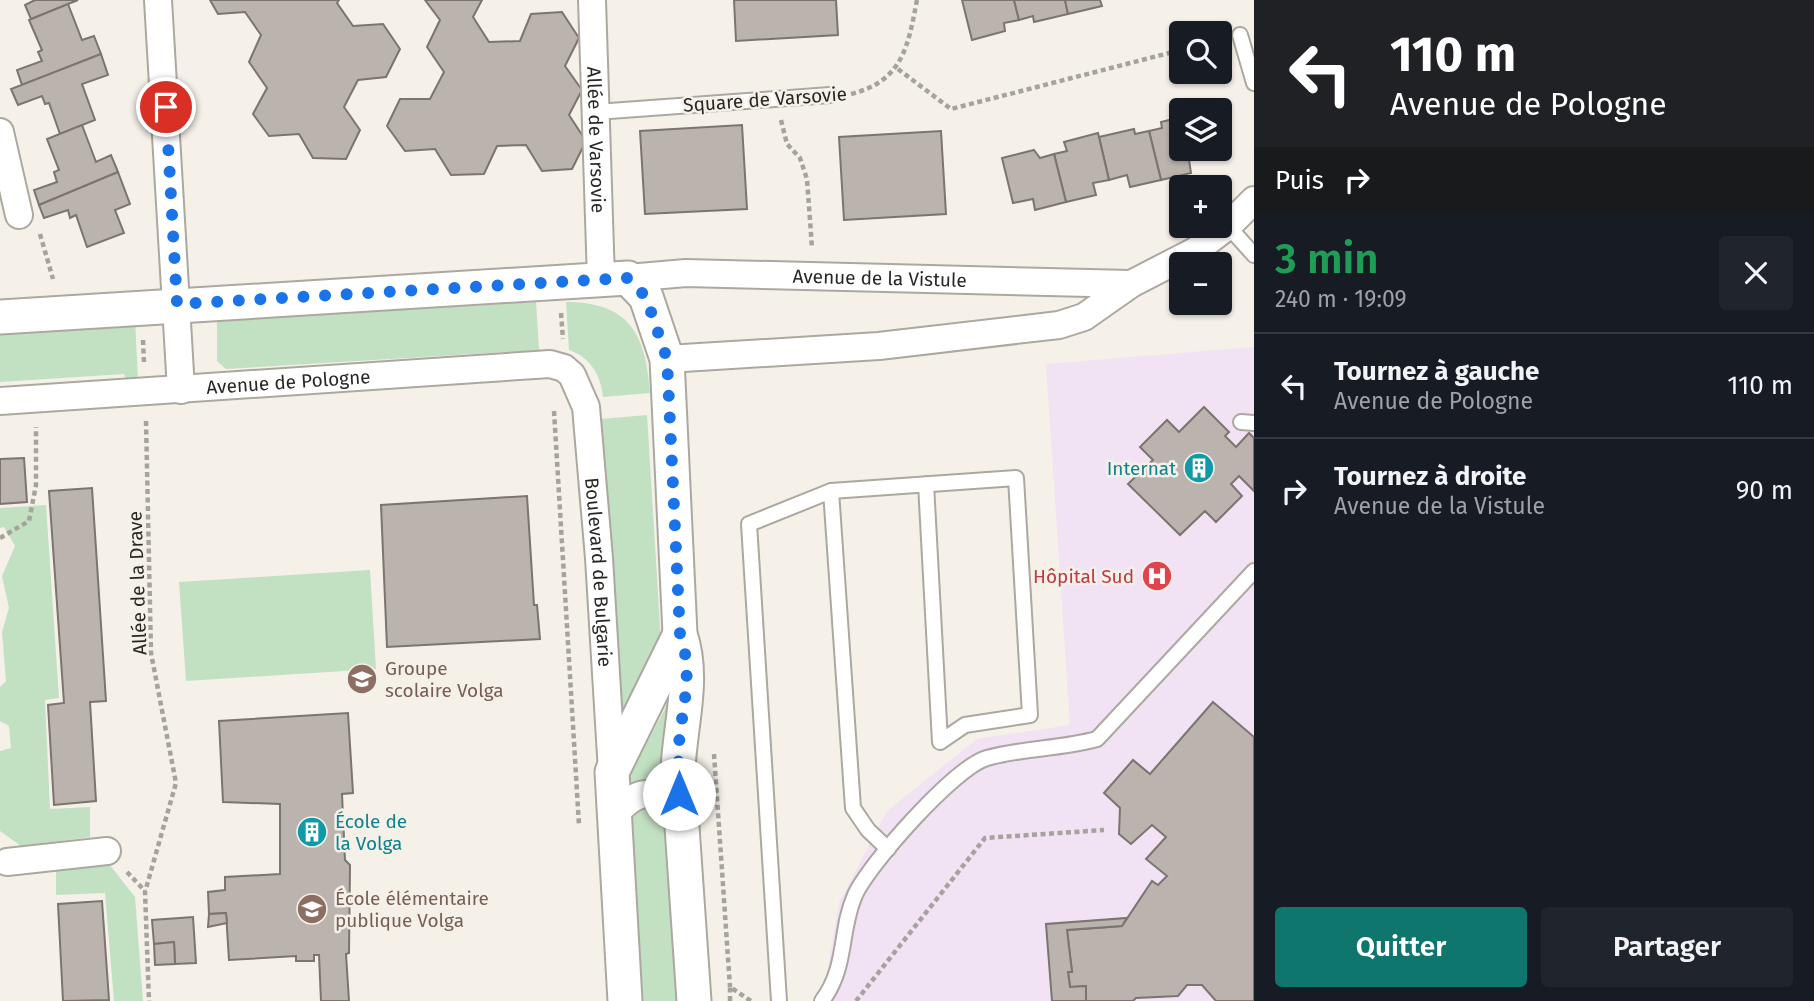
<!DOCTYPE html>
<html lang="fr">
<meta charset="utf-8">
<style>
:root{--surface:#171b24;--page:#20242c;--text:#f1f3f6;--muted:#9ea1a6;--line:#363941;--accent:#0f766e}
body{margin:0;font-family:"Fira Sans",sans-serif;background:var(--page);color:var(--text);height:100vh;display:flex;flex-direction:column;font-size:26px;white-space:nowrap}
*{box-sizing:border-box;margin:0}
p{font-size:23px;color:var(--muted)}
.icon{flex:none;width:38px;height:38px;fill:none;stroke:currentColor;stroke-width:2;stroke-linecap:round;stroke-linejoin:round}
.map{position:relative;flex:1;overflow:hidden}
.drawer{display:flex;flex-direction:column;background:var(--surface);width:560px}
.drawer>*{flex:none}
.top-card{background:#202124;color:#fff;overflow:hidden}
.buttons{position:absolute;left:1169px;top:21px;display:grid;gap:14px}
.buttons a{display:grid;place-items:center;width:63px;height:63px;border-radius:7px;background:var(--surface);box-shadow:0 2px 5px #0004;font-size:35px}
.pin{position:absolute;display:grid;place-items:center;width:60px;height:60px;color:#fff;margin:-30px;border:4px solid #fff;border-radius:50%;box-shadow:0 2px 7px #0007}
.me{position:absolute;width:77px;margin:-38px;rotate:0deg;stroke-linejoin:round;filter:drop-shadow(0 0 5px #0008)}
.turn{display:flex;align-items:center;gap:24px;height:147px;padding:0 21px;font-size:32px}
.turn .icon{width:91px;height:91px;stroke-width:2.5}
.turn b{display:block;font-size:49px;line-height:60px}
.then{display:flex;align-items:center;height:66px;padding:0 21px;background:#0003;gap:14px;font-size:26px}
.round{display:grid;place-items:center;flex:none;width:74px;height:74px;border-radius:7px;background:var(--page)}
.headline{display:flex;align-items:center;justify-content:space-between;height:119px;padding:0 21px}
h1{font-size:42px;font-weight:600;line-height:52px;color:#1e9e55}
.primary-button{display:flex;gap:14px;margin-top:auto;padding:14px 21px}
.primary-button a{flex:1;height:80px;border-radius:7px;background:var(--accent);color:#fff;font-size:28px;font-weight:600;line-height:80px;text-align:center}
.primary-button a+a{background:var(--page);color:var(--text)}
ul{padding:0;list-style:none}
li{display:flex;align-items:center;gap:21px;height:105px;padding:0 21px;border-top:2px solid var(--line)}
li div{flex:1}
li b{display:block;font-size:26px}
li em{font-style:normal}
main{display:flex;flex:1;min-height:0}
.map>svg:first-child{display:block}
</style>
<main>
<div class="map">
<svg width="1254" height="1001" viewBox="0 0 1254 1001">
<rect width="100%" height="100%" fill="#f5f1e9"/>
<path fill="#f1e2f4" d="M1254 347V1001H822L839 903 887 811 977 739 1070 725 1046 364Z"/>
<g fill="#c2e0c2">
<path d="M536 302 539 350 226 369 217 361V317L259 311 268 318Z"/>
<path d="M566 302C630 302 646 335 650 393L603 397C601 375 590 357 569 350Z"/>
<path d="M135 319 138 380 127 382 124 374 0 382V334L123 326Z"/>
<path d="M647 415 662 658 620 722 601 419Z"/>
<path d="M46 505 59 698 45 700 50 809 90 807V837L21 846 0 831V751L11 748 9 726 0 721V687L6 681 2 632 9 608 2 576 15 546 4 527 0 528V508Z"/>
<path d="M370 570 376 669 186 681 179 582Z"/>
<path d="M671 697 668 788 624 787Z"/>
<path d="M644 804 665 809 685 1001H637L628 815Z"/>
<path d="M105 859 135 897 143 1001H114L105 893 56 895V865Z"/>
</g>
<g fill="#bbb3ae" stroke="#7b746f" stroke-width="2">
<path d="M78 0 31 19 25 5 35 0Z"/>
<path d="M210 0H339L337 3 353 26 383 24 400 49 386 77 358 80 344 107 360 130 346 159 313 158 299 134 269 136 253 114 267 88 249 62 261 35 245 12 218 14Z"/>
<path d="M425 0H482L473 17 489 42 520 41 531 14 562 12 579 38 565 66 582 90 569 115 586 141 572 169 542 171 526 145 497 146 484 174 451 175 435 149 405 151 387 126 400 99H430L444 72 427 47 440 20Z"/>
<path d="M734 0H836L838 35 736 41Z"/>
<path d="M962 0H1014L1019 20 1004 23 1005 31 972 40Z"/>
<path d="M1014 0H1065L1068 14 1034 22 1033 16 1019 20Z"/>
<path d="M1065 0H1100L1102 6 1068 14Z"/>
<path d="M68 4 82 40 94 36 101 54 22 85 17 70 42 61 38 52 42 50 29 20Z"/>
<path d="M101 54 108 75 82 84 95 120 60 134 49 103 45 104 42 96 18 105 11 89Z"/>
<path d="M1181 117V149H1205L1207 156 1189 160 1191 173 1161 180 1149 131 1162 128 1161 122Z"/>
<path d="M82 125 96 162 111 155 118 172 39 205 34 190 57 182 54 172 59 170 47 139Z"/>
<path d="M742 125 747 209 645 214 640 131Z"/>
<path d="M1134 129 1135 134 1149 131 1161 180 1130 187 1127 175 1109 180 1099 137Z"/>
<path d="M941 131 946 214 844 220 839 137Z"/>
<path d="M1098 133 1109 180 1093 183 1096 195 1066 202 1054 154 1067 151 1064 142Z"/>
<path d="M1034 150 1040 158 1054 154 1066 202 1035 210 1033 199 1013 203 1002 158Z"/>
<path d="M118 172 130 204 115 210 124 233 87 247 76 215 70 218 68 210 44 218 39 205Z"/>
<path d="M1204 407 1229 432 1225 436 1236 447 1249 433 1254 438V491L1239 476 1231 484 1242 496 1216 522 1205 511 1180 535 1128 484 1153 460 1140 447 1167 420 1179 432Z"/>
<path d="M24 458 27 502 0 504V459Z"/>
<path d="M92 488 106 701 90 702 96 801 54 805 48 705 64 703 49 491Z"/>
<path d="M527 496 534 605H537L540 639 387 647 381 505Z"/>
<path d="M1213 702 1254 737V1001H1216L1202 985H1187L1178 996 1136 998 1133 1001H1086V986L1070 987 1068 972H1072L1067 930 1122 926 1152 881 1158 885 1167 876 1146 859 1166 837 1152 825 1131 844 1119 834 1120 808 1104 793 1133 760 1150 774Z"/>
<path d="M348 713 353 793 342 794 345 860 350 865 349 953 346 954 349 1001H321L319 955H314V961H296V956L229 960 226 913 209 914 208 892 225 890V877L280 874V804L223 802 219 721Z"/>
<path d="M102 901 109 1000 63 1001 58 904Z"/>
<path d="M226 913 227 923 208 927 209 914Z"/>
<path d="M193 917 196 963 175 964 174 942 154 944 152 920Z"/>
<path d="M1127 918 1122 926 1067 930 1072 972H1068L1070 987 1086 986V1001H1052L1046 924Z"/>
<path d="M174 942 175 964 155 965 154 944Z"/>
</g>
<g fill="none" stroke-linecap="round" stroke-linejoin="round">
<g stroke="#aca8a0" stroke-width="18">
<g id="service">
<path d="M1240 35 1254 83"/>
<path d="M596 112 830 95"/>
<path d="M1228 226 1254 255"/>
<path d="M1241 422 1254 423"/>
<path d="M831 491 1016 478 1030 715 965 725 940 742 926 484"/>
<path d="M779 1001 749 524 831 491 853 808 868 830 888 849"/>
<path d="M822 1001C848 966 839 931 855 895 869 864 955 767 987 758 1022 748 1061 749 1097 739L1254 571"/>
</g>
</g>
<g stroke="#aca8a0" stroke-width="30">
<g id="minor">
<path d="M158 0 181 390"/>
<path id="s1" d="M592 0 601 280"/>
<path d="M0 132 19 215"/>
<path id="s2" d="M628 278 686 273 1131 284"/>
<path d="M667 359 879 346 1059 325 1084 317 1131 284 1195 251 1228 226 1254 200"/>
<path id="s3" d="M0 401 550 364 564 368 572 375 586 407 599 558 612 772"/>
<path d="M615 814C633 794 647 787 672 802L679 818"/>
<path d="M7 862 107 851"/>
</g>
</g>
<g stroke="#aca8a0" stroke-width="37">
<g id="tertiary">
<path d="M0 317 628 278 646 297 667 359 680 634C695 678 680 724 678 769L694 1001"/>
<path d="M625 1001 612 772 680 634"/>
</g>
</g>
<g stroke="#a6a39d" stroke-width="4.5" stroke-dasharray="5 3.5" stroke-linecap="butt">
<path d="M898 69 951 109 1181 50"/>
<path d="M851 94C903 81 908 46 917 0"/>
<path d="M781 120 787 144 800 158 807 179 812 248"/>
<path d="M40 234 53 279"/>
<path d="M561 313 563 339"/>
<path d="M143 340 144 363"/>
<path d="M554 411 579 825"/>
<path d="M146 421 151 653 176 783 145 892 149 1001"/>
<path d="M0 538 29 521 36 485V427"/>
<path d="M714 754 730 987"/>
<path d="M127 872 145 891"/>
<path d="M730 1001V987L751 1001"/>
<path d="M856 1001 985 838 1104 830"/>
</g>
<use href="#service" stroke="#fff" stroke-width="14"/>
<use href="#minor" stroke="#fff" stroke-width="26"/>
<use href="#tertiary" stroke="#fff" stroke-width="33"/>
</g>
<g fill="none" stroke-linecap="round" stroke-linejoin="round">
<path stroke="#1a73e8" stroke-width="12" stroke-dasharray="0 21.6" d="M166 107 177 304 628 278 646 297 667 359 680 634C692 668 685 698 680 732 678 753 678 773 679 794"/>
</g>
<defs>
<g id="building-disc" transform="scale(1.575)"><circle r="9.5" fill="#0f9aa8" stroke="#f5f1e9"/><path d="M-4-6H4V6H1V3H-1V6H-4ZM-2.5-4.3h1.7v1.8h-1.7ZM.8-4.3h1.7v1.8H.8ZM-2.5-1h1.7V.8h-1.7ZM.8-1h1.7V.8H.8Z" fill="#fff"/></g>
<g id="hospital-disc" transform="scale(1.575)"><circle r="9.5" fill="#e0444e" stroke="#f5f1e9"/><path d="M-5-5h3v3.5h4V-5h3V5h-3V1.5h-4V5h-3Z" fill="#fff"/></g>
<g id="school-disc" transform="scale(1.575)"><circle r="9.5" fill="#8d6e63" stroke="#f5f1e9"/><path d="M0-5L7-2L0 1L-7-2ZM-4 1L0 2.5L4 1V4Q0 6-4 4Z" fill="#fff"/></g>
</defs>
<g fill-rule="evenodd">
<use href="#building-disc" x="1199" y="468"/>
<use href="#hospital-disc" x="1157" y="576"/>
<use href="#school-disc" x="362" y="679"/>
<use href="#building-disc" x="312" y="832"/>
<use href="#school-disc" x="312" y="909"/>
</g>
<g text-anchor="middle" stroke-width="5" stroke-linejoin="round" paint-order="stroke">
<g font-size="19" fill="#282724" stroke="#f5f1e9">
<text transform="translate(765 99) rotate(-4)" y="7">Square de Varsovie</text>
<text dy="7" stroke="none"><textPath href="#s1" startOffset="140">Allée de Varsovie</textPath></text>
<text dy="7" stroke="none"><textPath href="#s2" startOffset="252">Avenue de la Vistule</textPath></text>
<text dy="7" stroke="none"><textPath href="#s3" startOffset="289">Avenue de Pologne</textPath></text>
<text dy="7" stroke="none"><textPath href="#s3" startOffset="777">Boulevard de Bulgarie</textPath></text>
<text transform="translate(137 583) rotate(-92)" y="7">Allée de la Drave</text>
</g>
<g font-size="19" fill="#0d838f" stroke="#f5f1e9" text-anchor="end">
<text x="1176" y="475">Internat</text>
<text x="335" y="828" text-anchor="start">École de<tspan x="335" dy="22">la Volga</tspan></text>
</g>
<g font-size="19" fill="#be3a42" stroke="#f5f1e9" text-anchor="end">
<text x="1134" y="583">Hôpital Sud</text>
</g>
<g font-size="19" fill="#785e54" stroke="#f5f1e9" text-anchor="start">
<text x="385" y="675">Groupe<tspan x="385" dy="22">scolaire Volga</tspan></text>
<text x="335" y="905">École élémentaire<tspan x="335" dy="22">publique Volga</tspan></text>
</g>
</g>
</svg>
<div class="buttons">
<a><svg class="icon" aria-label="search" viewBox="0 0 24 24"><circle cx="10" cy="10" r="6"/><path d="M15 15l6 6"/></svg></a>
<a><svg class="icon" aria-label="layers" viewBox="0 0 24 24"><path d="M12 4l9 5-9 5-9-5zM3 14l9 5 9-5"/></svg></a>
<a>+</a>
<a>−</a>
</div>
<div class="pin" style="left:166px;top:107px;background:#d93025"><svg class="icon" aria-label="arrive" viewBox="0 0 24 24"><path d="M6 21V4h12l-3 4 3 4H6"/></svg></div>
<svg class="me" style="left:679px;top:794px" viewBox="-20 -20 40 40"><circle r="19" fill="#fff"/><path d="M0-13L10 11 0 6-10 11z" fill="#1a73e8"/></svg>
</div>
<section class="drawer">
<div class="top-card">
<div class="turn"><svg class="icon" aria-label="left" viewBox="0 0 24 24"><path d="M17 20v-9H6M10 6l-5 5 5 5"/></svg><div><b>110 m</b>Avenue de Pologne</div></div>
<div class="then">Puis<svg class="icon" aria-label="right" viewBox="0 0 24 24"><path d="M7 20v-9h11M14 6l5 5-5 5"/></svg></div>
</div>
<div class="headline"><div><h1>3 min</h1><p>240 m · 19:09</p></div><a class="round"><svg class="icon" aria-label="close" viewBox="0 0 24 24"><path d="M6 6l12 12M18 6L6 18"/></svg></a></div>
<ul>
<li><svg class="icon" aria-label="left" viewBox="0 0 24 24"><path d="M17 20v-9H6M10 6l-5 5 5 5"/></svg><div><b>Tournez à gauche</b><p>Avenue de Pologne</p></div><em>110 m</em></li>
<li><svg class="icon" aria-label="right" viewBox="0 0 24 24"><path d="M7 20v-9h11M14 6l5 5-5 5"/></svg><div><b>Tournez à droite</b><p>Avenue de la Vistule</p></div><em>90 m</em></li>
</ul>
<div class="primary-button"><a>Quitter</a><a>Partager</a></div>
</section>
</main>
